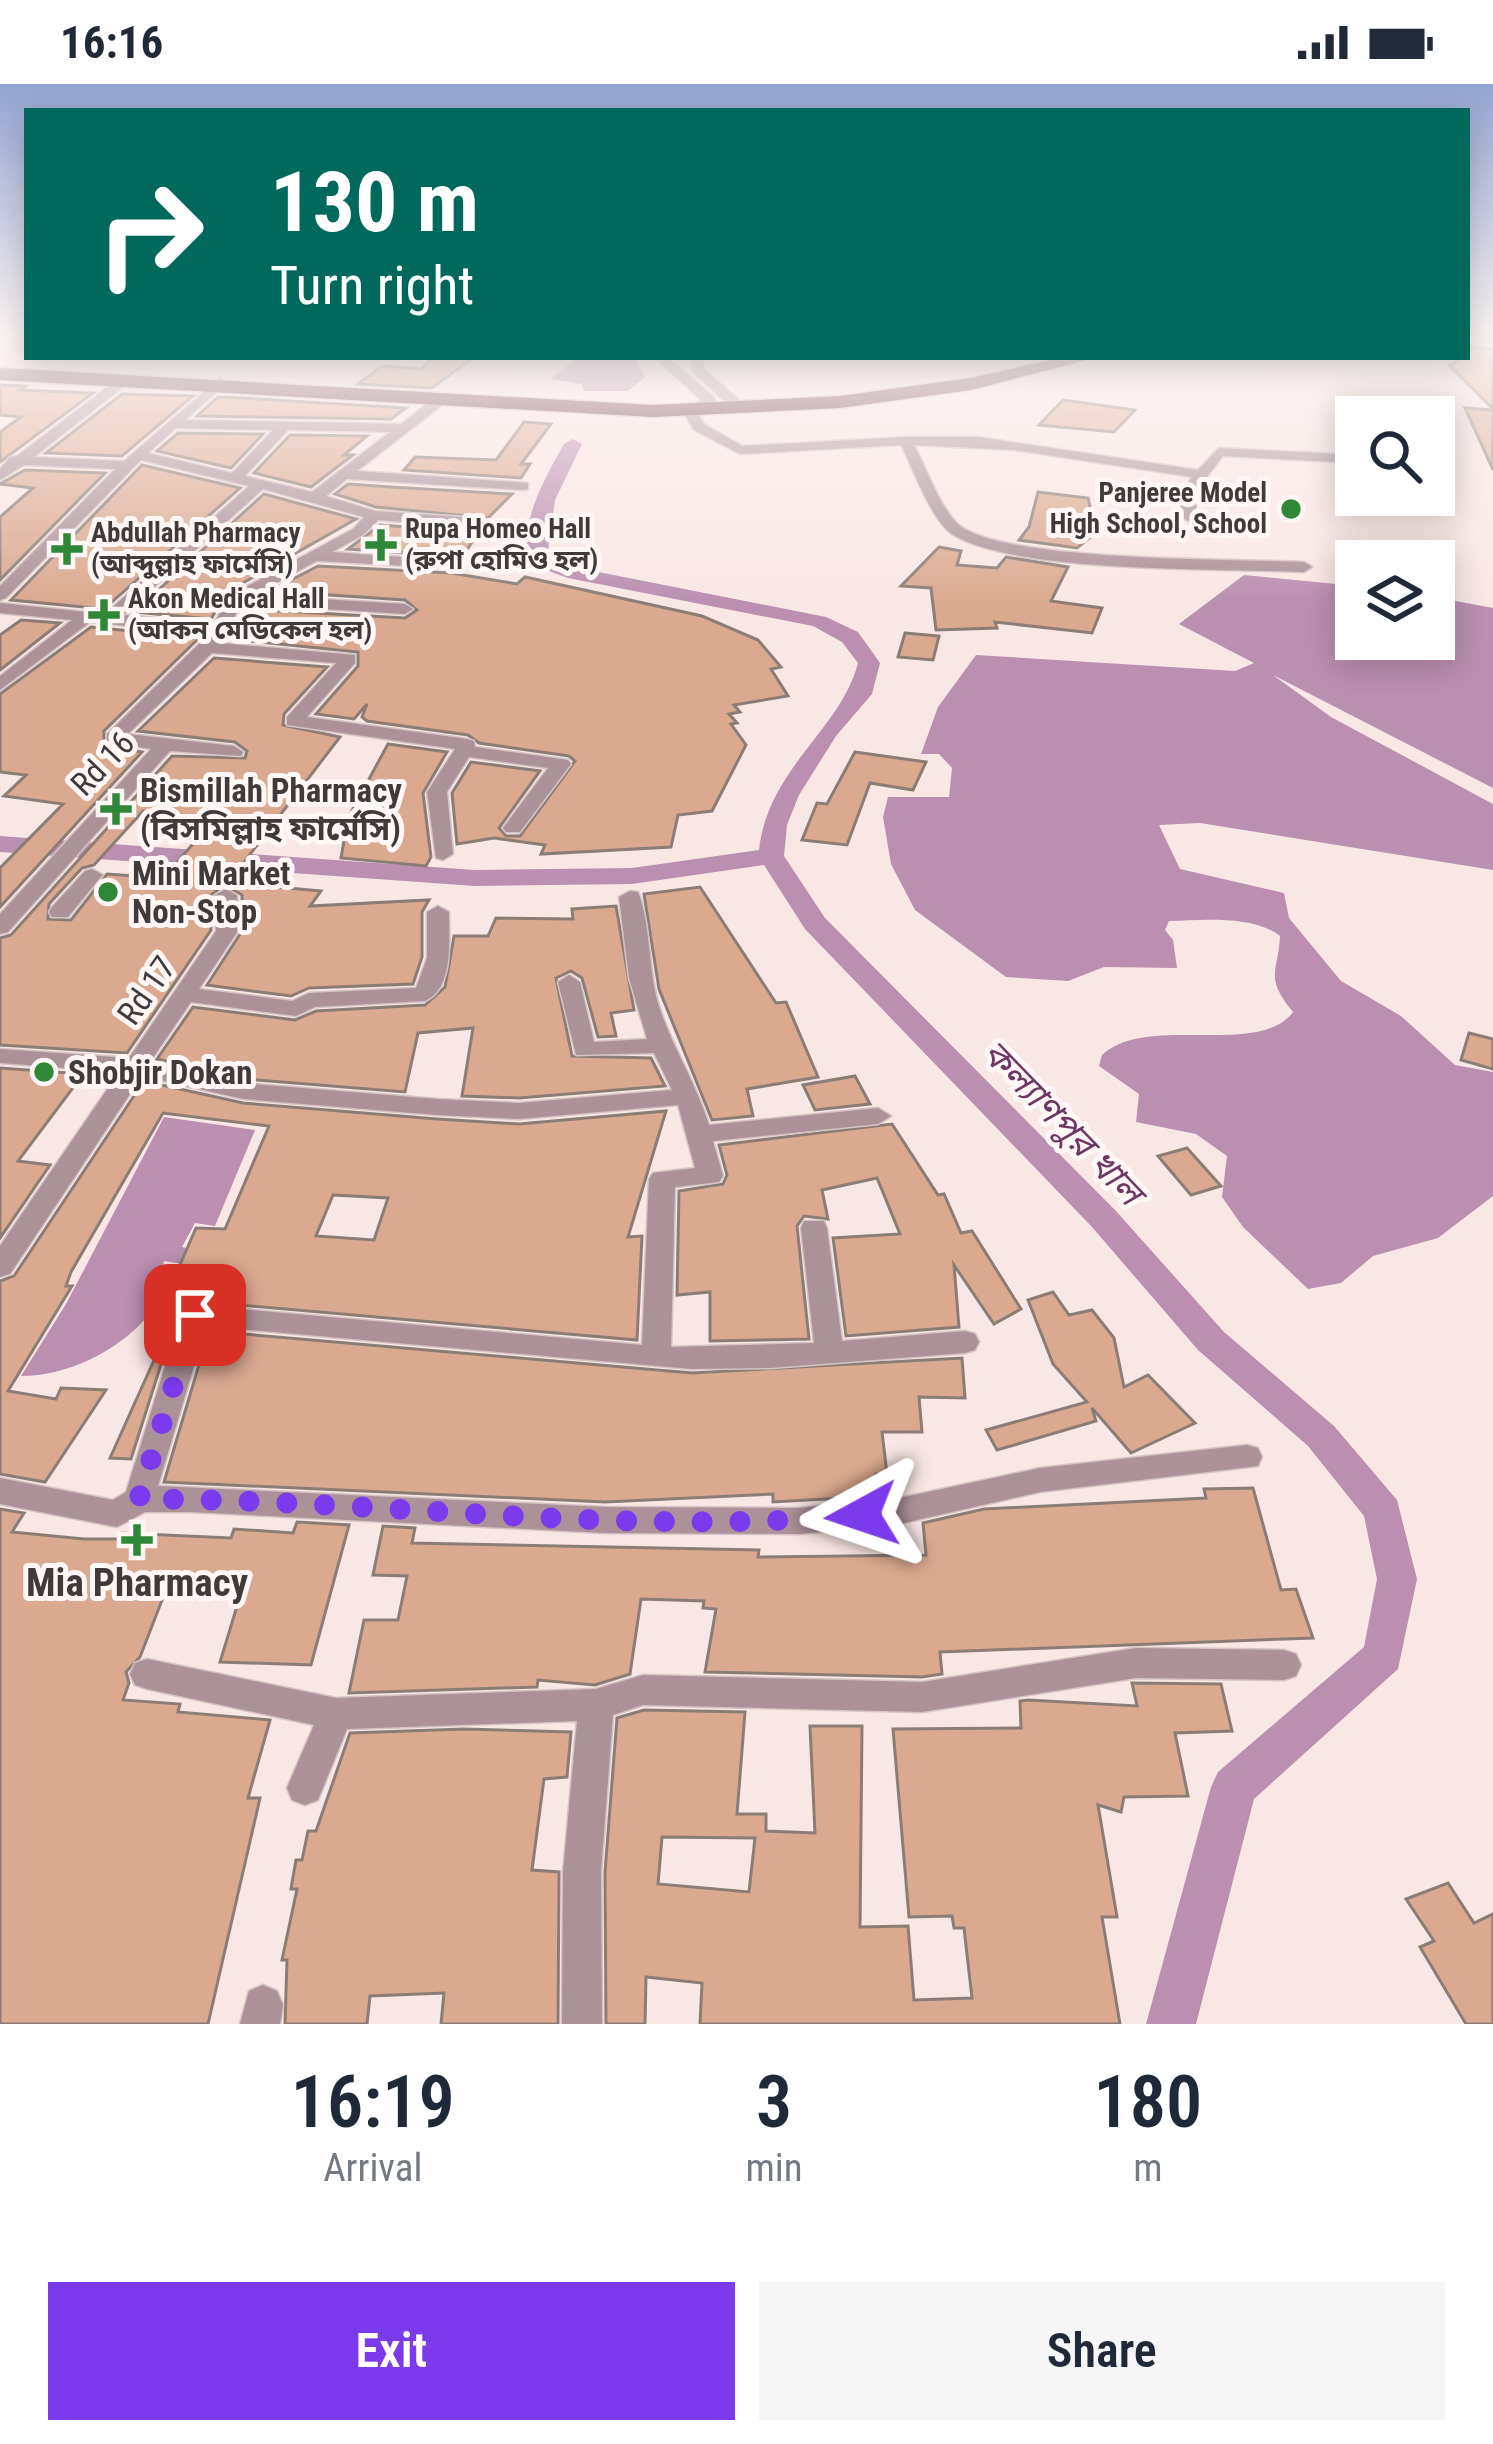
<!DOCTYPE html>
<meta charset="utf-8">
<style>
:root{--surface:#fff;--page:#f6f6f7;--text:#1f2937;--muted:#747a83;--accent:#7c3aed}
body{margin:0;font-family:"Roboto Condensed","Noto Sans Bengali",sans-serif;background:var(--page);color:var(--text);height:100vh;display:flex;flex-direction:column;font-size:45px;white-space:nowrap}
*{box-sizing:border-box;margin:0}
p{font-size:39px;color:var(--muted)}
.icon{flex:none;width:66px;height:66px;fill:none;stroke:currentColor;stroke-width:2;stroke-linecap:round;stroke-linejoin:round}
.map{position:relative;height:1940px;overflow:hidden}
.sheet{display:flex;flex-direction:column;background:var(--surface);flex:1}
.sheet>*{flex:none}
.banner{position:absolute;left:24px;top:24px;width:1446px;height:252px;border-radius:0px;box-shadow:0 6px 30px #0003;background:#00695c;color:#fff;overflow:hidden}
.buttons{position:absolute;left:1335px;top:312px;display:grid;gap:24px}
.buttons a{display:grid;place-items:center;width:120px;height:120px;border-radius:0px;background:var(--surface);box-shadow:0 6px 30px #0003;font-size:60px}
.pin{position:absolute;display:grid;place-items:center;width:102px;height:102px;color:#fff;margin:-51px;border-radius:24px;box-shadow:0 6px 18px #0006}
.me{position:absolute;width:132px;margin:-66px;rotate:265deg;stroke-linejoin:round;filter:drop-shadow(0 0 9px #0008)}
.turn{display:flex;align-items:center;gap:42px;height:252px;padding:0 48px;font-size:54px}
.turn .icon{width:156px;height:156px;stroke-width:2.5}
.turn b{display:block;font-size:84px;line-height:102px}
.eta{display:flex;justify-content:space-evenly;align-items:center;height:204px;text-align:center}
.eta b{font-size:72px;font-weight:600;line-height:84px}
.primary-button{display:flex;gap:24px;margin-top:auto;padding:24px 48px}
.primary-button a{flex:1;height:138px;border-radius:0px;background:var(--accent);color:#fff;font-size:48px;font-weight:600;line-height:138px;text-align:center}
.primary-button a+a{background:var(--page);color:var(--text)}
.status{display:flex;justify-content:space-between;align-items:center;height:84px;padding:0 60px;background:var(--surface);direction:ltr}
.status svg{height:33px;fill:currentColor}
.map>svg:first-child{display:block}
</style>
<div class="status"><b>16:16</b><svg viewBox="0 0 49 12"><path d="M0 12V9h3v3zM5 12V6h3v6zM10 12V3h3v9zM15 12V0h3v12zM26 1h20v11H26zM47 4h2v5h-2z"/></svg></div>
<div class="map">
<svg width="1493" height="1940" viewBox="0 0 1493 1940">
<rect width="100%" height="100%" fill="#f9e7e5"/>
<g fill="#ba8fb0">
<path d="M578 273H634L645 293 628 307H584L581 300 551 295Z"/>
<path d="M1244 491 1356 502V555H1434V513L1493 524V704L1273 591 1331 633 1493 720V786L1200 739 1159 741 1180 785 1284 809 1289 834 1341 897 1401 932 1455 981 1493 988V1112L1438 1154 1373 1172 1341 1199 1308 1205 1243 1143 1222 1113 1227 1072 1196 1050 1136 1038 1139 1010 1099 982 1102 971C1146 929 1259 974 1293 928 1264 892 1278 890 1280 852 1253 831 1202 836 1169 837L1165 846 1173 856 1177 884 1104 883 1068 897 1006 893 915 826 891 780 883 733 888 713H949L952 684 939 670H921L938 623 976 571 1235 587 1254 579 1179 540Z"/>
<path d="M164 1033 255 1046 215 1142 195 1139 182 1163 197 1166 189 1181 164 1177C160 1193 159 1220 148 1232 117 1268 67 1292 21 1292L66 1220Z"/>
</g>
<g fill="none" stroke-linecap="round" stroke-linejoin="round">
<path fill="#ba8fb0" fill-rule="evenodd" d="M573 355 582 360 555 416 547 473 573 483 826 533 858 548 880 579 872 610 836 652 799 711 787 741 784 772 825 834 1116 1127 1224 1248 1334 1342 1397 1416 1417 1495 1398 1585 1254 1715 1196 1940H1146L1211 1703 1218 1688 1364 1563 1377 1495 1364 1432 1308 1362 1198 1266 1092 1143 805 845 764 781 632 800 475 802 0 768V752L475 786 632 784 759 766C768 684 840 647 858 579L842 558 813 542 568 494 530 480C517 441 545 394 564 360Z"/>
</g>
<g fill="#dba990" stroke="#8b7d76" stroke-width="3" fill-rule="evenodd">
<path d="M1467 262 1493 265V325L1449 281 1467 273Z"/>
<path d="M433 273H474L432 304 358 300 382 282 422 285Z"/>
<path d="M0 301 25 302 20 306 93 309 0 378V348L21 333 0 331Z"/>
<path d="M122 310 193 312 122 372 46 369Z"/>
<path d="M218 313 242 314 406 324 391 335 197 332Z"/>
<path d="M1063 316 1135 326 1114 348 1039 341Z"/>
<path d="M1465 324 1493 326V386Z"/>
<path d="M524 338 551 340 521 380H530L521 394 404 386 415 373 496 376Z"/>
<path d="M178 349 263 350 231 384 157 367Z"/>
<path d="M290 351 367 352 344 371H353L311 403 254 389Z"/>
<path d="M142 381 240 404 104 525 11 516Z"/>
<path d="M25 386 105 389 0 496V433L33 404 0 400Z"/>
<path d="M348 400 391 403 512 410 488 434 376 423 335 410Z"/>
<path d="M1038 408 1088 414 1096 449 1077 464 1019 456 1029 443Z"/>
<path d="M264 410 356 435 227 508 211 535 134 528Z"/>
<path d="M380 441 479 448 462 473 348 465Z"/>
<path d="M939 463 961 467 957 481 997 484 1006 473 1068 483 1051 517 1102 524 1092 549 995 538 997 544 936 546 931 504 901 502Z"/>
<path d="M318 482 451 489 517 500 525 493 702 532 758 556 781 583 771 585 788 612 734 621 740 628 729 630 737 639 731 640 746 661 712 727 678 731 671 763 541 770 545 761 494 754 457 760 452 709 471 678 540 687 499 744 506 752H520L575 677 569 672 479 659 468 651 367 637 362 633 367 620 354 635 316 630 358 582V568L228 555 244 525 405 534 417 526 405 516 270 507Z"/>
<path d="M21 536 60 539 0 586V551Z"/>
<path d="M91 543 199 554 104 647V661L142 668 0 823V784L63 720 4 712 26 691 0 688V610Z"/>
<path d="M905 549 939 552 933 576 898 573Z"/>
<path d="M214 574 327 583 284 630 283 641 340 653 241 782 266 785 255 801 321 807 310 822 429 816 422 828V873L413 900 309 904 291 912 207 901 242 847V811L224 801 211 811V846L127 969 0 961V854L11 851 172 672 245 674 247 667 235 658 138 647ZM143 727 205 734 188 751 199 753 163 794 107 790 71 836 48 835 49 820 82 784 94 781Z"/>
<path d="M388 660 447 668 423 709 431 773 426 782 341 774 344 757 336 756Z"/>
<path d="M855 668 926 678 913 706 870 699 847 761 802 756 817 719 827 720Z"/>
<path d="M700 803 776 919 786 918 818 993 747 1005 753 1032 712 1036 659 905 644 810Z"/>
<path d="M616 822 634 926 611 929 616 952 598 953 582 894 571 887 556 894 572 972 651 974 665 1002 519 1014 462 1012 473 944 418 949 405 1008 244 995 157 975 193 923 295 936 316 927 425 921 445 903 454 852H488L496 834 573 835 572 825Z"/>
<path d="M1469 949 1493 955V985L1461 976Z"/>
<path d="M0 984 111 992 106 999 78 997 18 1077 50 1081 0 1154Z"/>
<path d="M855 992 870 1020 815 1026 803 1001Z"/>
<path d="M144 997 243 1019 437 1035 519 1040 666 1027 628 1153 642 1152 637 1256 194 1217 177 1230 131 1375 110 1374 168 1245 156 1238 175 1183H179L196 1144 225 1145 269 1042 163 1029 71 1188 66 1202H72L8 1307 56 1315 61 1304 106 1306 45 1398 0 1390V1197L14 1192ZM333 1111 388 1114 374 1156 316 1152Z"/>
<path d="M892 1040 938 1111 944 1110 961 1149 972 1147 1021 1225 994 1240 954 1181 959 1243 846 1252 833 1154 900 1150 877 1094 822 1106 828 1135 804 1132 797 1142 809 1255 710 1257V1208L677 1211 679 1107 723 1100 727 1091 719 1061Z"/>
<path d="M1187 1064 1221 1102 1191 1111 1158 1072Z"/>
<path d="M1053 1208 1069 1231 1092 1226 1114 1254 1124 1303 1148 1291 1195 1339 1131 1369 1092 1324 1096 1337 997 1366 986 1346 1087 1318 1053 1280 1028 1216Z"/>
<path d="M209 1247 692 1289 962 1274 965 1314 919 1313 922 1348H882L887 1390H876L877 1412 773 1418V1410L605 1418 164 1398Z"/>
<path d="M1253 1404 1281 1506 1296 1505 1313 1554 940 1568 942 1590 922 1593 705 1588 716 1525 703 1524 704 1517 641 1515 630 1590 595 1601 538 1596 537 1603 349 1609 364 1536H398L407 1492 373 1491 383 1442 415 1444 412 1459 759 1466 758 1473 926 1471 923 1439 984 1425 1206 1414 1204 1405Z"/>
<path d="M0 1425 24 1429 12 1448 84 1455H120L122 1449 231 1454 234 1445 293 1449 297 1438 349 1441 311 1581 220 1578 245 1496 195 1492 188 1512 164 1511 140 1573 126 1588 129 1599 123 1616 180 1620 178 1628 270 1636 248 1714H260L208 1940H0Z"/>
<path d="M1132 1599 1221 1600 1232 1647 1175 1649 1188 1712 1124 1713 1121 1728 1098 1721 1117 1833H1102L1120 1940H700L702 1899 646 1893 645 1940H606L605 1788 617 1634 644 1626 745 1628 737 1730H766V1747L815 1749 810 1642H862L860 1843 908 1842 914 1916 972 1914 964 1844H954L952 1832 909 1833 893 1645 1021 1644 1020 1617 1028 1616 1137 1622ZM662 1753 755 1754 749 1808 658 1800Z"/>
<path d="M464 1645 571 1648 567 1693 544 1695 532 1786 559 1788 558 1940H441L444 1909 370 1912 367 1940H285L287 1876H282L297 1805H291L296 1776H302L308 1747H316L350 1649Z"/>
<path d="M1448 1799 1474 1839 1493 1830V1940H1466L1420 1863 1434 1857 1406 1815Z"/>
</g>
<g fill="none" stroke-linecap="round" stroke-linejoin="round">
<g stroke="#d4c4c3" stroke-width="3">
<g id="street">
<path d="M654 273H667L715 314V320L697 328 704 340 742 362 905 353H978L1198 386 1219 364 1356 371V379L1223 372 1196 407V432L1188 437 1180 432 1182 407 1192 393 1014 366 914 361C927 384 939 423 959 441 1004 478 1237 475 1304 478L1312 483 1304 488C1223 484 1015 490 952 450 931 436 913 384 901 361L740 370 694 346 682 327 701 316Z"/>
<path d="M690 273H702L704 285 746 322V328H736L694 289Z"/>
<path d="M122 292 133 295 34 373 124 377 220 294 226 298 225 301 185 336 401 340 439 310H449V316L357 387 528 399V405L523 406 347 395 326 412 375 427 479 434 487 439 479 444 378 436 363 451 332 468 459 477 465 479V485L317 477 254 511 405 520 413 525 405 530 241 520 221 559 355 571V579L307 633 467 655 474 657 475 663 568 676 571 680 520 748H506L503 744 548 684 469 673 447 708 453 770 443 776 436 774 427 708 455 665 287 641V633L336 579 212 569 128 650 234 662 243 668 241 672 170 667 8 848 0 850V830L151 665 107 658V650L209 550 90 538 0 606V592L72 536 0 529V519L105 530 249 402 141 376 6 514 0 516V502L115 385 24 381 0 396V385L10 373 17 372ZM176 344 273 346 232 389 148 369ZM288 346 390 348 312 408 245 392ZM263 405 364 433 353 445 229 512 214 540 123 531Z"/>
<path d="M92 785 103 791 99 795 68 833H52L49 828 52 823 85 787Z"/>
<path d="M226 805 237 811 238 847 199 905 292 917 309 909 416 904 427 874V828L438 822 449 828C449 855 454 905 425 917L315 923 296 932 191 918 150 978 243 999 437 1015 519 1019 672 1006 654 969 576 971 558 898 569 891 580 898 594 958 647 955 629 894 619 813 630 807 638 808C651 841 648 884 658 919 671 962 696 998 709 1041L878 1024 891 1032 878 1040 713 1057 723 1092 719 1098 675 1103 671 1263 814 1259 801 1144 804 1137H824L827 1144 842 1257 965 1247 975 1250 979 1258 975 1266 965 1269 770 1284 692 1285 206 1242 158 1402 605 1423 798 1424 895 1415 1040 1384 1247 1361 1258 1364 1262 1373 1258 1382 1040 1408 895 1441 798 1450 605 1449 190 1428H145L117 1443 0 1420V1394L113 1416 126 1408 181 1231 185 1224 195 1221 642 1261 649 1095 653 1089 695 1084 678 1021 519 1035 437 1031 243 1015 142 992 10 1190 0 1193V1162L119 988 0 979V965L129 974 216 847 215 811Z"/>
<path d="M1136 1564 1284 1566 1296 1570 1301 1581 1296 1592 1284 1596 1136 1594 922 1628 643 1621 613 1631 601 1788 602 1940H562L563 1788 577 1637 347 1645 318 1716 305 1721 292 1716 287 1704 314 1641 147 1605 135 1601 130 1590 135 1579 147 1575 336 1614 596 1605 643 1591 922 1598Z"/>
<path d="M263 1901 277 1907 283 1921 280 1940H240L249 1907Z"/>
</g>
</g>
<g stroke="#d4c4c3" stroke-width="3">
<path id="highway" d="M1064 273H1097L971 306 840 324 653 333 0 296V284L653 321 840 312 971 294Z"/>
</g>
<use href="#street" fill="#ab9299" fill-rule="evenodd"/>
<use href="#highway" fill="#5d303f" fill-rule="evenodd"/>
</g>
<linearGradient id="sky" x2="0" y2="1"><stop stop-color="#95a5d2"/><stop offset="0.48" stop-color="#fcf4f3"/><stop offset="1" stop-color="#fcf4f3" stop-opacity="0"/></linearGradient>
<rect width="1493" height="520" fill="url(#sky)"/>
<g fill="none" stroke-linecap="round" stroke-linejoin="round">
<path stroke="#7c3aed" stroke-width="21" stroke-dasharray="0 37.8" d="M195 1231 139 1415C380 1415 621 1453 862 1431"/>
</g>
<g fill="#2e8838" stroke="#fef7f6" stroke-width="4.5">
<circle cx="1291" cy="425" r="12"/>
<path d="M375 443h12v12h12v12h-12v12h-12v-12h-12v-12h12z"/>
<path d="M61 447h12v12h12v12h-12v12h-12v-12h-12v-12h12z"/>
<path d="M98 513h12v12h12v12h-12v12h-12v-12h-12v-12h12z"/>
<path d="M110 707h12v12h12v12h-12v12h-12v-12h-12v-12h12z"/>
<circle cx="108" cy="808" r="12"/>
<circle cx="44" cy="988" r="12"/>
<path d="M131 1438h12v12h12v12h-12v12h-12v-12h-12v-12h12z"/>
</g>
<g text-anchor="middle" stroke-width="10" stroke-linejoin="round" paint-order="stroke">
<g font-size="27" font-weight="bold" fill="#413a3a" stroke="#fef7f6" text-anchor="start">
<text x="1267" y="418" text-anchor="end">Panjeree Model<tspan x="1267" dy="31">High School, School</tspan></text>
<text x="405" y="454">Rupa Homeo Hall<tspan x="405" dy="31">(রুপা হোমিও হল)</tspan></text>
<text x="91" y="458">Abdullah Pharmacy<tspan x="91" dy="31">(আব্দুল্লাহ ফার্মেসি)</tspan></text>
<text x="128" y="524">Akon Medical Hall<tspan x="128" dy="31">(আকন মেডিকেল হল)</tspan></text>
</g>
<g font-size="33" fill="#413a3a" stroke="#fef7f6">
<text transform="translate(102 679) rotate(-46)" y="12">Rd 16</text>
<text transform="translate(146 906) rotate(-55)" y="12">Rd 17</text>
</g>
<g font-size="33" font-weight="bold" fill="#413a3a" stroke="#fef7f6" text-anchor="start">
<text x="140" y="718">Bismillah Pharmacy<tspan x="140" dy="38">(বিসমিল্লাহ ফার্মেসি)</tspan></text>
<text x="132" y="801">Mini Market<tspan x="132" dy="38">Non-Stop</tspan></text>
<text x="68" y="1000">Shobjir Dokan</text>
</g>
<g font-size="36" font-style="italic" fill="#6e3764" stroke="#fef7f6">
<text transform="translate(1063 1038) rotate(46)" y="13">কল্যাণপুর খাল</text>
</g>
<g font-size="39" font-weight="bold" fill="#413a3a" stroke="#fef7f6">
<text x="137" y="1512">Mia Pharmacy</text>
</g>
</g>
</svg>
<div class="buttons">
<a><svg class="icon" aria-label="search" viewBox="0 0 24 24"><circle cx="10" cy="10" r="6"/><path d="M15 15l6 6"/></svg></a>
<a><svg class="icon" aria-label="layers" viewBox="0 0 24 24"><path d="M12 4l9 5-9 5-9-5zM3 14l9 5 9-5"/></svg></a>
</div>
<div class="pin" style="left:195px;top:1231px;background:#d93025"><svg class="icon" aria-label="arrive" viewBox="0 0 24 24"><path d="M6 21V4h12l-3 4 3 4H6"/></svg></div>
<svg class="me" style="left:862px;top:1431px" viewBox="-20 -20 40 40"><path d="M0-17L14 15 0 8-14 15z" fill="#7c3aed" stroke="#fff" stroke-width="4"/></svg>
<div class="banner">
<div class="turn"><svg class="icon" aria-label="right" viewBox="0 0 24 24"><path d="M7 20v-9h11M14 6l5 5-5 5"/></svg><div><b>130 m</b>Turn right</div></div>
</div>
</div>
<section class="sheet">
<div class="eta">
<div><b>16:19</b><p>Arrival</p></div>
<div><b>3</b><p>min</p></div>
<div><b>180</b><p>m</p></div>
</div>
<div class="primary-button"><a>Exit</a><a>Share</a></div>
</section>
